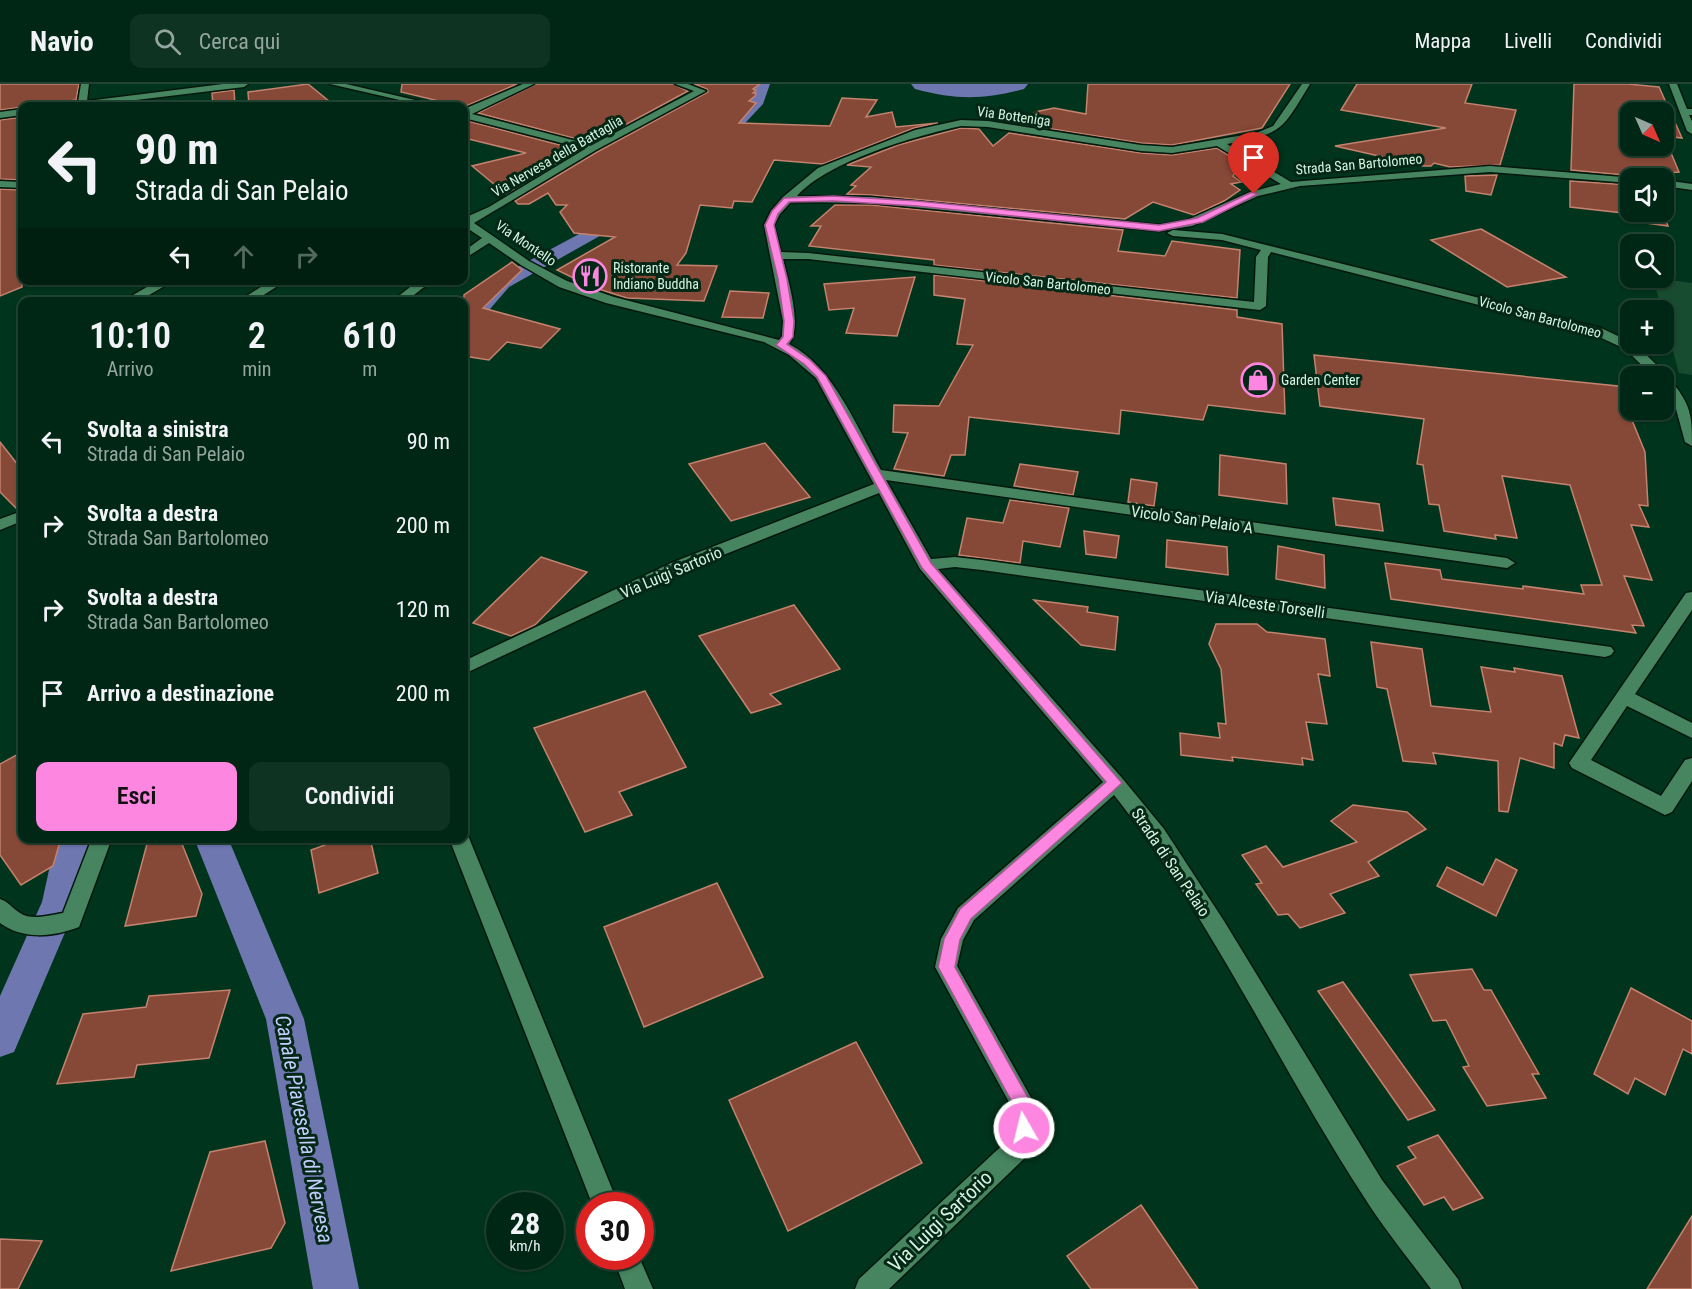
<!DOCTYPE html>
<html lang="it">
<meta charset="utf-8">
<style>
:root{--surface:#002715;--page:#0e3322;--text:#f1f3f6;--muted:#95a5a0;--line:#224434;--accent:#fd86e1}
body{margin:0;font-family:"Roboto Condensed",sans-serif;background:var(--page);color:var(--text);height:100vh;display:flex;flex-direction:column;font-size:22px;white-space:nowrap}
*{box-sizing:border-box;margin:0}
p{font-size:20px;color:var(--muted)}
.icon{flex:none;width:33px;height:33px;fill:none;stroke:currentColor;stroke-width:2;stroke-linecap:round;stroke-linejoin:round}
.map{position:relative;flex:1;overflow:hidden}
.panel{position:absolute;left:18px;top:213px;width:450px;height:546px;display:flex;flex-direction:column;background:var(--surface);border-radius:12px;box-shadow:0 2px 4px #0004,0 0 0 2px var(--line)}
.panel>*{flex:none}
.top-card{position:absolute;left:18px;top:18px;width:450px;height:183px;border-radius:12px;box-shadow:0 2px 4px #0004,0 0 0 2px var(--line);background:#002715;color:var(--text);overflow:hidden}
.needle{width:39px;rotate:135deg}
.controls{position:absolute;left:1620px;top:18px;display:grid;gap:12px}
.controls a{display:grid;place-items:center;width:54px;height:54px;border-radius:12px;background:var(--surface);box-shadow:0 2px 4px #0004,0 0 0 2px var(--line);font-size:30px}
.speed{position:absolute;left:486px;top:1108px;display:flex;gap:12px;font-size:30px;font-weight:700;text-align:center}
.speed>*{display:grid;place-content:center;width:78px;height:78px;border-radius:50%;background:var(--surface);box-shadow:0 2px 4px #0004,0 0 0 2px var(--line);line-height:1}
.speed small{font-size:15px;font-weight:400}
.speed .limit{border:9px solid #d22;background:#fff;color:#111}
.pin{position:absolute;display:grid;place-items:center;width:51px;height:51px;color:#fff;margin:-62px -26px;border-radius:50% 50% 50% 0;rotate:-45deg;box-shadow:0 0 6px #0007}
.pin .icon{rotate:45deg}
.me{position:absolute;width:66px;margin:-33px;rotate:352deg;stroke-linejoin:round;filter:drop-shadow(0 0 4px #0008)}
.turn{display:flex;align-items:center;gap:21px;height:126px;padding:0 18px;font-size:27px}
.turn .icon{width:78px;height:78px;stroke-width:2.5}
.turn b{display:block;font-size:42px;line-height:51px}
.lanes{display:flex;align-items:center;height:57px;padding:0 18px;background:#0003;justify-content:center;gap:30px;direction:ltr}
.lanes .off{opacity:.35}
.eta{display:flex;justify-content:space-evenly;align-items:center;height:102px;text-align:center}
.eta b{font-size:36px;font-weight:600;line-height:42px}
.primary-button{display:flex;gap:12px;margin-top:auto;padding:12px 18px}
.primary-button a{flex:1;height:69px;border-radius:12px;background:var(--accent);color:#111;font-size:24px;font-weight:600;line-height:69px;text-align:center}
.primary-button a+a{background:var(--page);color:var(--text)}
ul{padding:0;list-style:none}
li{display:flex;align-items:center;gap:18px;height:84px;padding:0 18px}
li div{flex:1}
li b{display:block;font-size:22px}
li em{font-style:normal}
header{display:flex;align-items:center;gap:36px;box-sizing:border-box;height:84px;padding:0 30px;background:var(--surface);border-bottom:2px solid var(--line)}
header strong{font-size:28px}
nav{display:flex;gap:33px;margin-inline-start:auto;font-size:21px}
.search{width:420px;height:54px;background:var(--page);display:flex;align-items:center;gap:15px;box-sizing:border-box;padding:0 21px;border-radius:12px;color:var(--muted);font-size:22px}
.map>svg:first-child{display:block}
</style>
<header>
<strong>Navio</strong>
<div class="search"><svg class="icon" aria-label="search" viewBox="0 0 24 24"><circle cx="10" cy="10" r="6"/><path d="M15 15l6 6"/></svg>Cerca qui</div>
<nav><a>Mappa</a><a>Livelli</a><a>Condividi</a></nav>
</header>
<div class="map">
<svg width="1692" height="1205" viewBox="0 0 1692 1205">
<rect width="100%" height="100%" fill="#00341c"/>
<path fill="#184c30" d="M1656 194 1692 199V291L1679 289 1655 201H1658Z"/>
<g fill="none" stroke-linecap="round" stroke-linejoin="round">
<g fill="#6e77b0" fill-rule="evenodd">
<path d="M756 0H770L763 20 733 52H721L719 49 721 46 751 16Z"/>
<path d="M624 126 630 127 633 131 630 135 509 203 471 247 464 249V231L495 195Z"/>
<path d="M56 754H90L78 818 14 968 0 973V912L42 818Z"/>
<path d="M194 754H228L304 935 359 1205H313L266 935Z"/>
</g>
<path fill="#6e77b0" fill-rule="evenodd" d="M911 0H1028L1024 5C983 16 956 16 915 5Z"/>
</g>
<g fill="#864837" stroke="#c4826f" stroke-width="1.5" fill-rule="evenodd">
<path d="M0 0H79L76 16 0 26Z"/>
<path d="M308 0 335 22H249L248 8Z"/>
<path d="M402 0H517L464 23 401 8Z"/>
<path d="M536 0H673L688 7 592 59 478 29Z"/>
<path d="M694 0H760L753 5 756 6 753 9H756L755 12 749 17 756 19 739 39 830 42 842 14 877 16 866 33 892 28 896 43 938 39 914 44 823 80 774 76 752 118 734 117 732 124 700 121 686 169 677 181 717 182 704 217 627 214 592 203 557 186 615 153 574 149 560 128 567 121H556L548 109 529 120H518L515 117 597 68 708 8 707 5Z"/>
<path d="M1088 0H1290L1262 44 1172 61 1141 59 1020 40 1035 28 1054 24 1086 30Z"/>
<path d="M1357 0H1472L1465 19 1516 26 1500 81 1450 83 1434 79 1431 82H1423L1335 62 1446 44 1341 26Z"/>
<path d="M1574 0H1628L1659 3 1682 54 1664 52 1679 88 1667 89 1668 93 1651 91 1652 94H1636L1634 92 1571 86ZM1630 28H1664V62H1630Z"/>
<path d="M234 6 235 22H213L212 9Z"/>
<path d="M22 33V96L0 95V36Z"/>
<path d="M464 36 579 66 506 110 472 82 526 69 464 54Z"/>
<path d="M961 44 979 45 993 62 1009 49 1141 69 1172 71 1217 64 1241 79 1233 92 1241 98 1231 100 1240 106 1224 117 1194 131 1153 118 1125 135 871 111 847 110 856 102 851 101 871 83 847 81 898 61Z"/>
<path d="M1497 91 1491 111 1466 107 1465 92Z"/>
<path d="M1570 97 1630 101V128H1663L1668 142 1625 136 1623 129 1570 123Z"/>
<path d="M0 105 22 106V203L0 212Z"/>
<path d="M835 121H871L1123 146 1118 167 1165 172 1172 157 1240 166 1237 214 934 181V176L809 162 821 142H811Z"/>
<path d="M1481 145 1566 193 1507 203 1431 156Z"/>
<path d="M512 178 522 186 483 224 560 245 541 264 507 258 489 276 464 272V211Z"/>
<path d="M934 191 1237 226V233L1282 240 1285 330 1208 321 1203 336 1121 326 1119 350 969 333 965 371H951L944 392 894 385 908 349 893 348 894 321 939 322 973 261 957 260 965 215 934 211Z"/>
<path d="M915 193 897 252 846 249 854 224 829 226 824 200Z"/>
<path d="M730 207 769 209 763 234 722 233Z"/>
<path d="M1314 271 1618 302 1645 368 1648 422 1639 421 1649 443 1631 441 1652 496 1624 492 1644 542 1632 541 1636 549 1391 515 1385 479 1440 486 1442 495 1523 505V502L1584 510 1581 501H1602L1570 401 1502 392 1517 454 1495 451 1496 455 1444 447 1439 421 1429 420 1423 381 1417 380 1424 335 1320 322Z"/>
<path d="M0 358 22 386V425L18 426 0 408Z"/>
<path d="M765 359 810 413 731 437 689 380Z"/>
<path d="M1220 371 1286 380 1287 420 1219 411Z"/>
<path d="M1020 380 1078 388 1073 411 1014 402Z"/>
<path d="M1131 395 1157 399 1154 422 1128 418Z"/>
<path d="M1333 414 1379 420 1383 447 1336 441Z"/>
<path d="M1010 416 1069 424 1060 463 1023 457 1020 479 959 471 967 434 1003 439Z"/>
<path d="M1084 447 1119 452 1116 474 1086 470Z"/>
<path d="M1167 456 1227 463 1228 491 1166 483Z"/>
<path d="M1278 462 1324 471 1325 504 1276 495Z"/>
<path d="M541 473 587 488 535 541 511 552 473 539Z"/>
<path d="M1034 516 1088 523 1087 528 1118 533 1115 566 1081 561Z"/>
<path d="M794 521 840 585 770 610 781 620 751 629 699 552Z"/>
<path d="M1216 540H1257L1267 548 1325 555 1330 592 1318 590 1327 640 1306 638 1313 676 1302 674 1303 681 1232 673 1233 677 1181 671 1180 649 1220 654 1218 639 1226 640 1221 585 1209 560Z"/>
<path d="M1371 558 1422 565 1431 622 1491 628 1481 583 1515 588 1514 584 1562 592 1579 654 1565 651 1562 662 1554 659V684L1520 674 1508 728 1499 727 1498 677 1433 669 1436 680 1403 677 1387 605 1377 603Z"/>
<path d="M645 607 686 683 619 708 632 731 585 748 534 644Z"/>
<path d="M22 668V754H61L53 782 21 801 0 771V680Z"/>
<path d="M1353 721 1407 728 1426 745 1368 778 1379 792 1330 810 1345 829 1300 844 1288 830 1278 831 1256 800 1262 799 1242 771 1266 762 1283 783 1357 758 1331 737Z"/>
<path d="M323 754H370L378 789 319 809 311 766 325 761Z"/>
<path d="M180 755 202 810 196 832 125 842 147 760Z"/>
<path d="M1496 775 1517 786 1496 832 1437 802 1447 783 1483 801Z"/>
<path d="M717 799 763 893 644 943 604 843Z"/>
<path d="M1472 885 1484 906H1491L1539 990H1532L1546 1014 1487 1022 1463 983 1469 982 1446 936 1433 937 1410 891Z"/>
<path d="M1343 898 1435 1026 1408 1036 1318 907Z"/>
<path d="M1631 904 1692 937V970L1683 965 1665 1011 1635 994 1628 1010 1594 990Z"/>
<path d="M230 906 209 974 137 981 134 993 57 1000 83 930 146 923 149 912Z"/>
<path d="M856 958 922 1079 788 1147 729 1016Z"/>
<path d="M1438 1051 1483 1114 1453 1126 1444 1113 1424 1121 1397 1082 1416 1074 1408 1063Z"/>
<path d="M265 1057 285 1139 271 1164 171 1187 210 1068Z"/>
<path d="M1141 1121 1198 1205H1091L1067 1172Z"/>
<path d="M1692 1132V1205H1647Z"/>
<path d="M0 1155 42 1157 18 1205H0Z"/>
</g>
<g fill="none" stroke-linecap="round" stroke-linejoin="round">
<g stroke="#05180d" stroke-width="3">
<g id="minor">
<path d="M81 0H89L87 17 223 0H248L244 3 86 22H64L65 20 78 18Z"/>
<path d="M330 0H346L441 22H426Z"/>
<path d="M523 0H534L472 30 592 61 694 7 675 0H688L706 7 596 66 474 139 529 177 567 197 614 213 779 256 782 252 783 237 764 141 771 127 783 113 818 84 915 46 961 36 988 37 1141 61 1172 63 1256 49 1273 42 1302 0H1310C1281 48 1283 49 1227 60L1291 98 1490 82 1634 94H1630V99L1490 88 1300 102 1258 112 1192 142 1159 147 871 119 791 118 780 130 774 141 781 168 808 169 1254 218 1256 173 1261 166 1222 156 1173 152 1167 149 1173 146 1222 150 1601 244 1635 260 1665 289C1666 294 1672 297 1676 303 1692 324 1692 336 1692 362L1685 358 1676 325 1664 305V292H1653L1625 265 1593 250 1271 168 1268 173 1266 222 1260 226 808 175H783C788 196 803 243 789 260 834 283 857 344 881 386L1507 474 1515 479 1507 484 886 396 931 475 955 473 982 476 1611 563 1614 567 1611 571 1605 573 982 486 955 483 938 485 1122 694 1164 745 1224 837 1382 1096 1458 1195 1462 1205H1431C1409 1175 1384 1145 1364 1113 1278 981 1212 835 1114 711L974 836 963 856 957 882 1039 1028 1030 1069 889 1205H855L859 1195 1010 1054 1015 1029 935 883 941 855 958 824 1103 698 920 485 879 409 683 487 464 590V577L671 479 874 400 816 294 789 271 764 258 606 219 559 203 521 181 489 159 464 175V167L482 154 464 142V134L489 123 585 65 464 34V25ZM961 42 988 43 1141 67 1172 69 1217 62 1281 100 1250 108 1185 137 1159 141 871 113 797 112C828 77 915 52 961 42Z"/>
<path d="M1669 0H1677L1687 25H1692V31H1689L1692 37V50L1687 47Z"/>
<path d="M22 25V31L0 34V28Z"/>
<path d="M1664 96 1692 100V106L1664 102Z"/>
<path d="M0 97 22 98V104L0 103Z"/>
<path d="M159 196H175L137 218H121Z"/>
<path d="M272 196H287L253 218H237Z"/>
<path d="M419 196H433L405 218H391Z"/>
<path d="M22 427V437L0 446V435Z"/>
<path d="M1692 508V526L1635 610 1692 639V654L1627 622 1591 676 1661 712 1685 676 1692 674V697L1672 728 1665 731 1572 684 1569 679 1686 509Z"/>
<path d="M464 747 469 754 619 1122H593L449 754H464Z"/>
<path d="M92 754H112L79 843C53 853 23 856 0 839V815C9 818 12 824 20 829 32 837 50 831 63 829Z"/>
<path d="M613 1173H639L653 1205H625Z"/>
</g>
</g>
<use href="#minor" fill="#468560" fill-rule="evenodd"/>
</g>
<path fill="#fd86e1" stroke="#a45792" stroke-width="1.5" d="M1252 108 1258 110 1203 138 1159 147 917 122 833 117 789 118 778 130 774 141 787 195 794 237 793 253 787 260 810 276 826 292 931 479 1122 699 971 835 960 856 955 883 1036 1028 1031 1050 1024 1053 1018 1050 1015 1044 1018 1029 938 883 944 855 960 825 1106 698 922 484 817 293 804 280 776 261 783 253 784 237 778 195 765 141 772 127 784 114 833 112 917 117 1159 141 1197 134Z"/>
<defs>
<g id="restaurant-ring" transform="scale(1.725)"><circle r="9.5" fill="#052816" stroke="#fd86e1" stroke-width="1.5"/><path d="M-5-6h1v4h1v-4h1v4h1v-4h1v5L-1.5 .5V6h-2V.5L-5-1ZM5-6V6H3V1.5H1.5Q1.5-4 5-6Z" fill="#fd86e1"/></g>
<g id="shop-ring" transform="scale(1.725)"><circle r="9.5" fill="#052816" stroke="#fd86e1" stroke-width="1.5"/><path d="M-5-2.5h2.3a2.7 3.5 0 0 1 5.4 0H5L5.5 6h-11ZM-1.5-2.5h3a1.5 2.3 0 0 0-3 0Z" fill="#fd86e1"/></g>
</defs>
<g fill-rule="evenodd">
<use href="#restaurant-ring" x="590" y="192"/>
<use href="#shop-ring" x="1258" y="296"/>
</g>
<g text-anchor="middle" stroke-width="6" stroke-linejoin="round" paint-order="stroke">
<g font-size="14" fill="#d4f4df" stroke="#052816">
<text transform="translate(1014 32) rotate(8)" y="5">Via Botteniga</text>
<text transform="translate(557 72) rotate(-30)" y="5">Via Nervesa della Battaglia</text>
<text transform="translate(1359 80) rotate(-5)" y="5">Strada San Bartolomeo</text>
<text transform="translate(526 159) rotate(34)" y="5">Via Montello</text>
<text transform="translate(1048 199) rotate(6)" y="5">Vicolo San Bartolomeo</text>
<text transform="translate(1540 233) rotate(15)" y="5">Vicolo San Bartolomeo</text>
</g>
<g font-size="14" fill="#d4f4df" stroke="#052816" text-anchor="start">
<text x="613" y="189">Ristorante<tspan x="613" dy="16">Indiano Buddha</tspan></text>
<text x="1281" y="301">Garden Center</text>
</g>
<g font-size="16" fill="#d4f4df" stroke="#052816">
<text transform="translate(1192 435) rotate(8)" y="6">Vicolo San Pelaio A</text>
<text transform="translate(671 488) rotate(-23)" y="6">Via Luigi Sartorio</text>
<text transform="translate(1265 520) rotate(8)" y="6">Via Alceste Torselli</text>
<text transform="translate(1171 778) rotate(56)" y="6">Strada di San Pelaio</text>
</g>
<g font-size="20" fill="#d4f4df" stroke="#052816">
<text transform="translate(940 1137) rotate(-44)" y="7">Via Luigi Sartorio</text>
</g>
<g font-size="21" font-style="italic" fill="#c3cdff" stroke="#052816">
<text transform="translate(304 1045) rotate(79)" y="7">Canale Piavesella di Nervesa</text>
</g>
</g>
</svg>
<div class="controls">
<a><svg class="needle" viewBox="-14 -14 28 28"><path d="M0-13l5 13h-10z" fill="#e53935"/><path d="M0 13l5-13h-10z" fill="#95a5a0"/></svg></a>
<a><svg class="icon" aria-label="sound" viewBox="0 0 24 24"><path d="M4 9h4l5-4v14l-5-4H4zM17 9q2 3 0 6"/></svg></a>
<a><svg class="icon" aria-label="search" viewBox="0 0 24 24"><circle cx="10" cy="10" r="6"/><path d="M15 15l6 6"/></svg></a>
<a>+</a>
<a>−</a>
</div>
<div class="speed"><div>28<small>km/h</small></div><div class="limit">30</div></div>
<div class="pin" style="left:1254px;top:110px;background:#d93025"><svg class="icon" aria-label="arrive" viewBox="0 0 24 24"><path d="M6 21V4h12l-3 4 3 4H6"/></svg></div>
<svg class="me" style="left:1024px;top:1044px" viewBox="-20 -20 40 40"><circle r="17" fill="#fd86e1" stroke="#fff" stroke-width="3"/><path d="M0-11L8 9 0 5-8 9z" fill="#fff"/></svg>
<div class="top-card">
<div class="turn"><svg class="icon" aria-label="left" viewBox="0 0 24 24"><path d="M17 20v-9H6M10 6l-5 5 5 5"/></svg><div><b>90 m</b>Strada di San Pelaio</div></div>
<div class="lanes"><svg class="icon" aria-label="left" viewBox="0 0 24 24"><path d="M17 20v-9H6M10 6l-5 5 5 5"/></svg><svg class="icon off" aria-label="ahead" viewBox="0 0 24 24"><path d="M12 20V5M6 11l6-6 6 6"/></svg><svg class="icon off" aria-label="right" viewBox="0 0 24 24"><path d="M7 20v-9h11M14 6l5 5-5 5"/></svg></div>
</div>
<section class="panel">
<div class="eta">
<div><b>10:10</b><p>Arrivo</p></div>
<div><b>2</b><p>min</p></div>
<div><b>610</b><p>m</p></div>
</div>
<ul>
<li><svg class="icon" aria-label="left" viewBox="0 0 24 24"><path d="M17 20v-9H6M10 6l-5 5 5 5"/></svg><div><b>Svolta a sinistra</b><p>Strada di San Pelaio</p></div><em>90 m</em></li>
<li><svg class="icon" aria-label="right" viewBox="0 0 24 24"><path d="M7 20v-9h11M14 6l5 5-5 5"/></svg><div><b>Svolta a destra</b><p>Strada San Bartolomeo</p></div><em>200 m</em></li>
<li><svg class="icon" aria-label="right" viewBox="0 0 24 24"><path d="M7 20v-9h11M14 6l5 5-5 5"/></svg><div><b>Svolta a destra</b><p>Strada San Bartolomeo</p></div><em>120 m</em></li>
<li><svg class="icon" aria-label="arrive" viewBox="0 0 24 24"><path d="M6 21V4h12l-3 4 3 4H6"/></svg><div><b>Arrivo a destinazione</b></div><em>200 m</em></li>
</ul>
<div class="primary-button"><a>Esci</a><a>Condividi</a></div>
</section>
</div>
